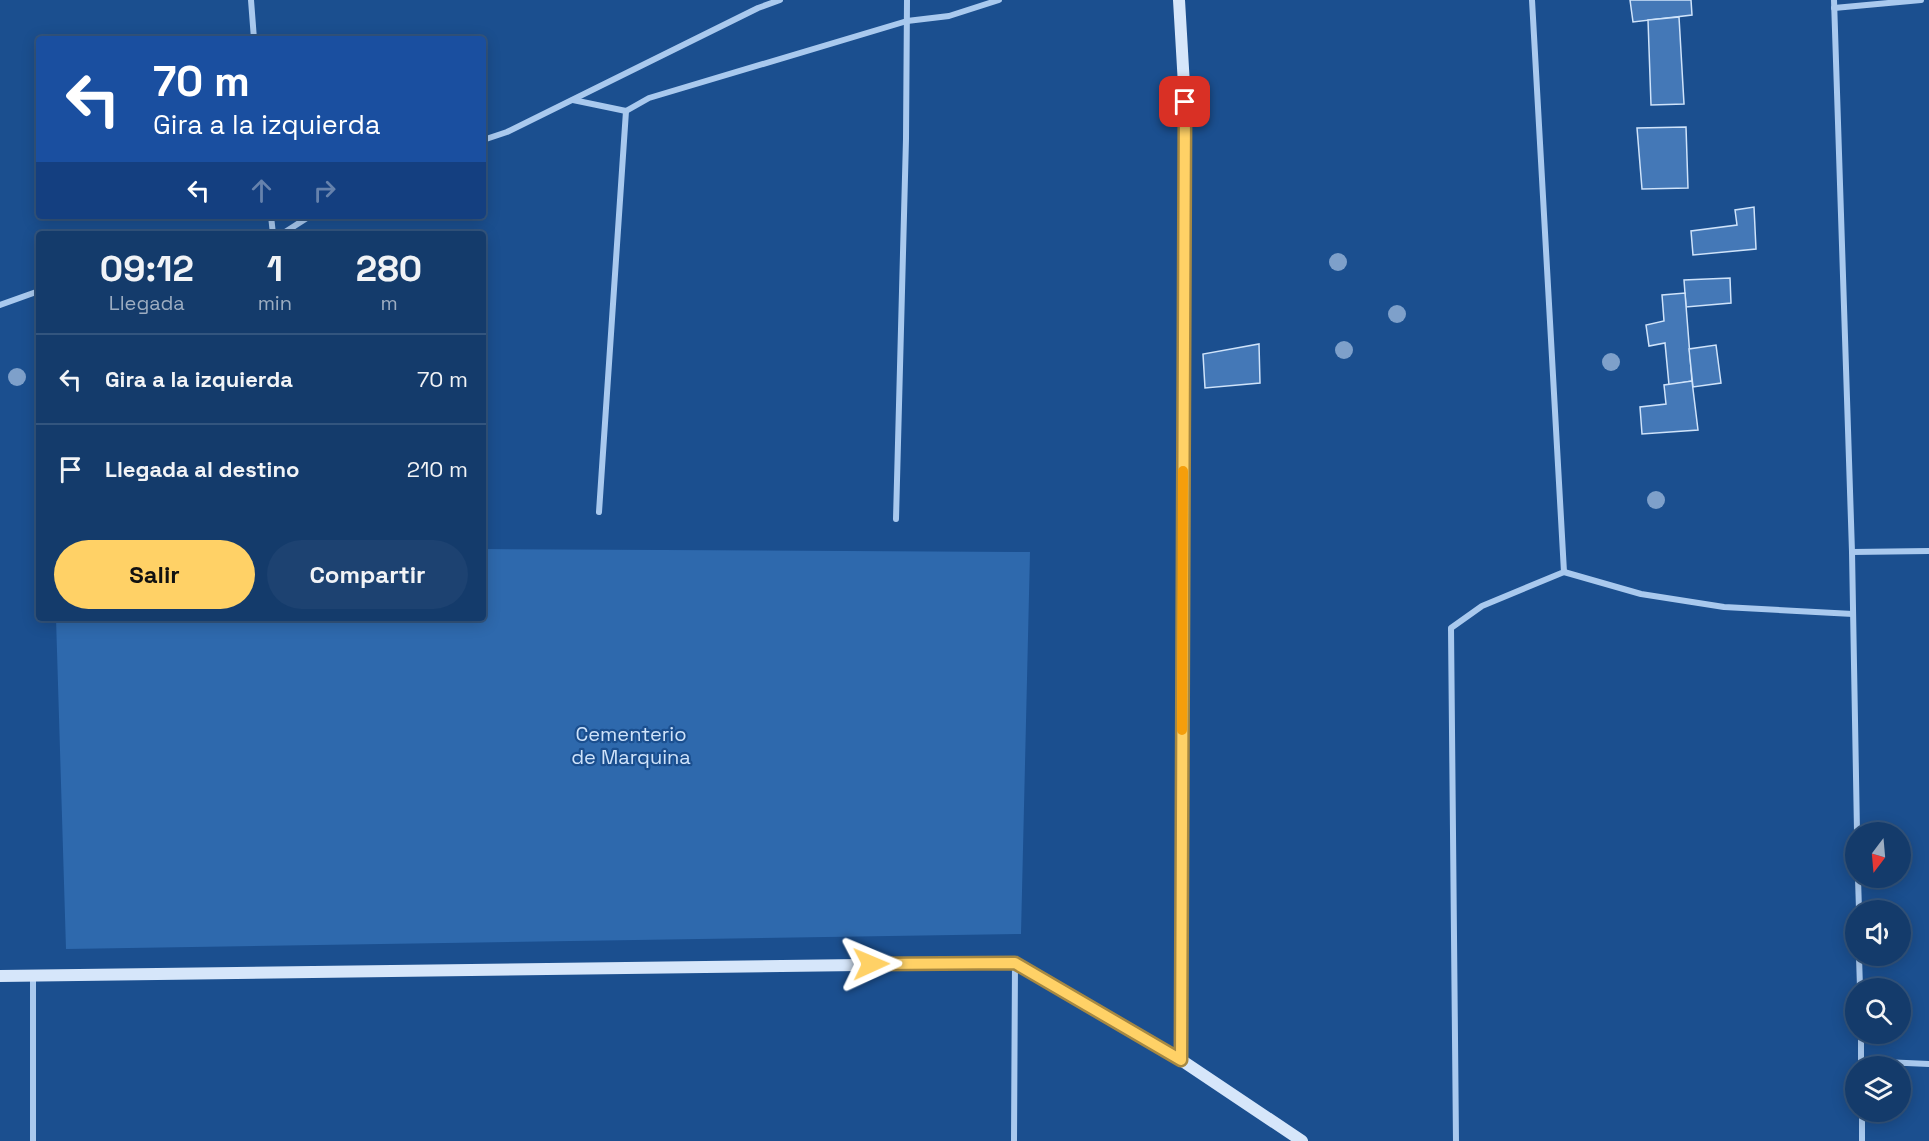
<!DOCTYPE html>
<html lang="es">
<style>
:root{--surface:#143b6b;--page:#1d4271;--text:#f1f3f6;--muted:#9dadc1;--line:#33557e;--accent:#ffd166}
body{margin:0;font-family:"Space Grotesk",sans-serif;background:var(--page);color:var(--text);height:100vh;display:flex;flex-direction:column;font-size:22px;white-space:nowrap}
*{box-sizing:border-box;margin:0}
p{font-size:20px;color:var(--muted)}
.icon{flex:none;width:33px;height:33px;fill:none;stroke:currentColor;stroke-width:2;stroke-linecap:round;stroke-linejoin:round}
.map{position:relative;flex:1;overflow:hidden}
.details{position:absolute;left:36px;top:231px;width:450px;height:390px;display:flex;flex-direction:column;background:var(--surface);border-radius:6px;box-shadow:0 3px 15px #0003,0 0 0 2px var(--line)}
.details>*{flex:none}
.guide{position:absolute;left:36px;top:36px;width:450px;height:183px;border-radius:6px;box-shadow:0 3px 15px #0003,0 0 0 2px var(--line);background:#1a4fa0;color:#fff;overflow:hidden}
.needle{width:39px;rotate:196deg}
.controls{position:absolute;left:1845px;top:822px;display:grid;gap:12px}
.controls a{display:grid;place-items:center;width:66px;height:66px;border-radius:50%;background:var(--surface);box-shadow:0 3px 15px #0003,0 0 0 2px var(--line);font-size:30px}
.pin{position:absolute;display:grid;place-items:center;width:51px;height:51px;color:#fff;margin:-26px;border-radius:12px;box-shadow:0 3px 9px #0006}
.me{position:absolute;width:66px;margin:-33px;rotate:89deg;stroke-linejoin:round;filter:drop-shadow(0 0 4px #0008)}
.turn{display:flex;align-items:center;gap:21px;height:126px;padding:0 18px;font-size:27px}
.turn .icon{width:78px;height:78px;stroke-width:2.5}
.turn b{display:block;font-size:42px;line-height:51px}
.lanes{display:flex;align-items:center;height:57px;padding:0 18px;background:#0003;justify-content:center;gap:30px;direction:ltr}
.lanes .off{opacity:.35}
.eta{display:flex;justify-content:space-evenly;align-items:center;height:102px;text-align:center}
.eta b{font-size:36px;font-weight:600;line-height:42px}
.primary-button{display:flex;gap:12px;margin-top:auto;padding:12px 18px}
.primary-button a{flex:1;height:69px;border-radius:36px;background:var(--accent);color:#111;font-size:24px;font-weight:600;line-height:69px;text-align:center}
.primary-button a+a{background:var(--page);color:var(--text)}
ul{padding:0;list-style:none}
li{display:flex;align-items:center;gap:18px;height:90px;padding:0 18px;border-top:2px solid var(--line)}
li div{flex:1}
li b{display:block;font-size:22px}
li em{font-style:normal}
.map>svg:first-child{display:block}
</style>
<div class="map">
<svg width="1929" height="1141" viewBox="0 0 1929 1141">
<rect width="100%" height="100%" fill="#1b4f8f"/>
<path fill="#2e69ad" d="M483 549 1030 552 1021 934 66 949 56 618H483Z"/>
<g fill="#4478b7" stroke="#cfe3fa" stroke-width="1.5">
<path d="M1630 0H1691L1692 15 1633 22Z"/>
<path d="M1679 17 1684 104 1651 105 1648 20Z"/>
<path d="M1686 127 1688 188 1642 189 1637 128Z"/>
<path d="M1754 207 1756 249 1693 255 1691 231 1737 225 1735 210Z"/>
<path d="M1730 278 1731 303 1686 307 1684 280Z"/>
<path d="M1685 293 1692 381 1669 385 1665 343 1649 346 1646 325 1664 321 1662 295Z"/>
<path d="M1259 344 1260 383 1205 388 1203 354Z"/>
<path d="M1716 345 1721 383 1693 387 1689 349Z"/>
<path d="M1692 381 1698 430 1642 434 1640 407 1666 404 1664 385Z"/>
</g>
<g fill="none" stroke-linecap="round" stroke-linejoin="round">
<g stroke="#a9c9ee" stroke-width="6">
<path d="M251 0 254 39"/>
<path d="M1834 0 1852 552 1857 832"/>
<path d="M1834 8 1921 0"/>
<path d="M573 100 626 111 649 98 907 21 949 16 999 0"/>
<path d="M483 140 507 132 758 8 780 0"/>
<path d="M271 216 273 234"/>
<path d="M282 234 310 216"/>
<path d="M0 305 39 291"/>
<path d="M599 512 626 111"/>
<path d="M896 519 906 139 907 0"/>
<path d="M1852 552 1929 551"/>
<path d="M1564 572 1641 594 1724 607 1853 614"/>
<path d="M1858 878 1859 910"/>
<path d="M1859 956 1860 988"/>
<path d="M33 976V1141"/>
<path d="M1861 1034V1066"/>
<path d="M1861 1061 1929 1064"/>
<path d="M1862 1112V1141"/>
<path d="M1014 1141 1015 963"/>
<path d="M1456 1141 1451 628 1482 606 1564 572 1532 0"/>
</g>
<g stroke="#d6e6fa" stroke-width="12">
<path d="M1179 0 1185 102 1181 1060"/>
<path d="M0 976 1015 963 1181 1060 1302 1141"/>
</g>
</g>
<g fill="#7ea0ca">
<circle cx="1338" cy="262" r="9"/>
<circle cx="1397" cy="314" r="9"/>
<circle cx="1344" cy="350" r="9"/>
<circle cx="1611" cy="362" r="9"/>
<circle cx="17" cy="377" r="9"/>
<circle cx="1656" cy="500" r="9"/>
</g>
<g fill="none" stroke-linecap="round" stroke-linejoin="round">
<g stroke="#a68842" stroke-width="15">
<path id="route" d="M871 964 1015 963 1181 1060 1185 102"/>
</g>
<use href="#route" stroke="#ffd166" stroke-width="10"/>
<path stroke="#f59e0b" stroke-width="10" d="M1182 730 1183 471"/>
</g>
<g text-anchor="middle" stroke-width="4.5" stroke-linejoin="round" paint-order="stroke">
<g font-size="20" fill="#cfe3fa" stroke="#1b4f8f">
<text x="631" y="741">Cementerio<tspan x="631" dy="23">de Marquina</tspan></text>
</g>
</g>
</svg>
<div class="controls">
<a><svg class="needle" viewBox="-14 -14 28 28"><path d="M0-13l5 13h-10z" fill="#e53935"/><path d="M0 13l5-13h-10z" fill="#9dadc1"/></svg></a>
<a><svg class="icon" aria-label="sound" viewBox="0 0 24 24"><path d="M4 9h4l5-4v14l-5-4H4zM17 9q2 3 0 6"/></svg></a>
<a><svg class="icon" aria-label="search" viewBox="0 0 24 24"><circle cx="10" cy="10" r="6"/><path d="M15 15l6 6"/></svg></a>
<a><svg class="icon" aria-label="layers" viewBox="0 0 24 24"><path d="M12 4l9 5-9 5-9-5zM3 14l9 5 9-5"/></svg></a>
</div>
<div class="pin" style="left:1185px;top:102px;background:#d93025"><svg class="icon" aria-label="arrive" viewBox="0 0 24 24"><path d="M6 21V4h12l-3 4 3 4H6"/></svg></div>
<svg class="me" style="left:871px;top:964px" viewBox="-20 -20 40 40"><path d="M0-17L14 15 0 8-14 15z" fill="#ffd166" stroke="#fff" stroke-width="4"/></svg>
<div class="guide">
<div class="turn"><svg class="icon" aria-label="left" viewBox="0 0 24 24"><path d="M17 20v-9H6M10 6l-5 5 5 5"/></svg><div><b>70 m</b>Gira a la izquierda</div></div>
<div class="lanes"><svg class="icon" aria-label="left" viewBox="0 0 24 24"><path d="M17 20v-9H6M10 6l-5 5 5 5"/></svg><svg class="icon off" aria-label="ahead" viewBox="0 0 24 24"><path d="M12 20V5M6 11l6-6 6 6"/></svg><svg class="icon off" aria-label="right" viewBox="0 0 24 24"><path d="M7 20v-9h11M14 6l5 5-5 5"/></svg></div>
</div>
<section class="details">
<div class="eta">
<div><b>09:12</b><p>Llegada</p></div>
<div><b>1</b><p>min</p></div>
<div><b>280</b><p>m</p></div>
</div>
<ul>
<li><svg class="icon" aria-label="left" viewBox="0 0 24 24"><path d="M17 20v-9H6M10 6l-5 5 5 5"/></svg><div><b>Gira a la izquierda</b></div><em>70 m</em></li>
<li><svg class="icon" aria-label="arrive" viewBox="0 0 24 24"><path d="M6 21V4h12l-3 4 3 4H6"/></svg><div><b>Llegada al destino</b></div><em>210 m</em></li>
</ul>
<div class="primary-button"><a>Salir</a><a>Compartir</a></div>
</section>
</div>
